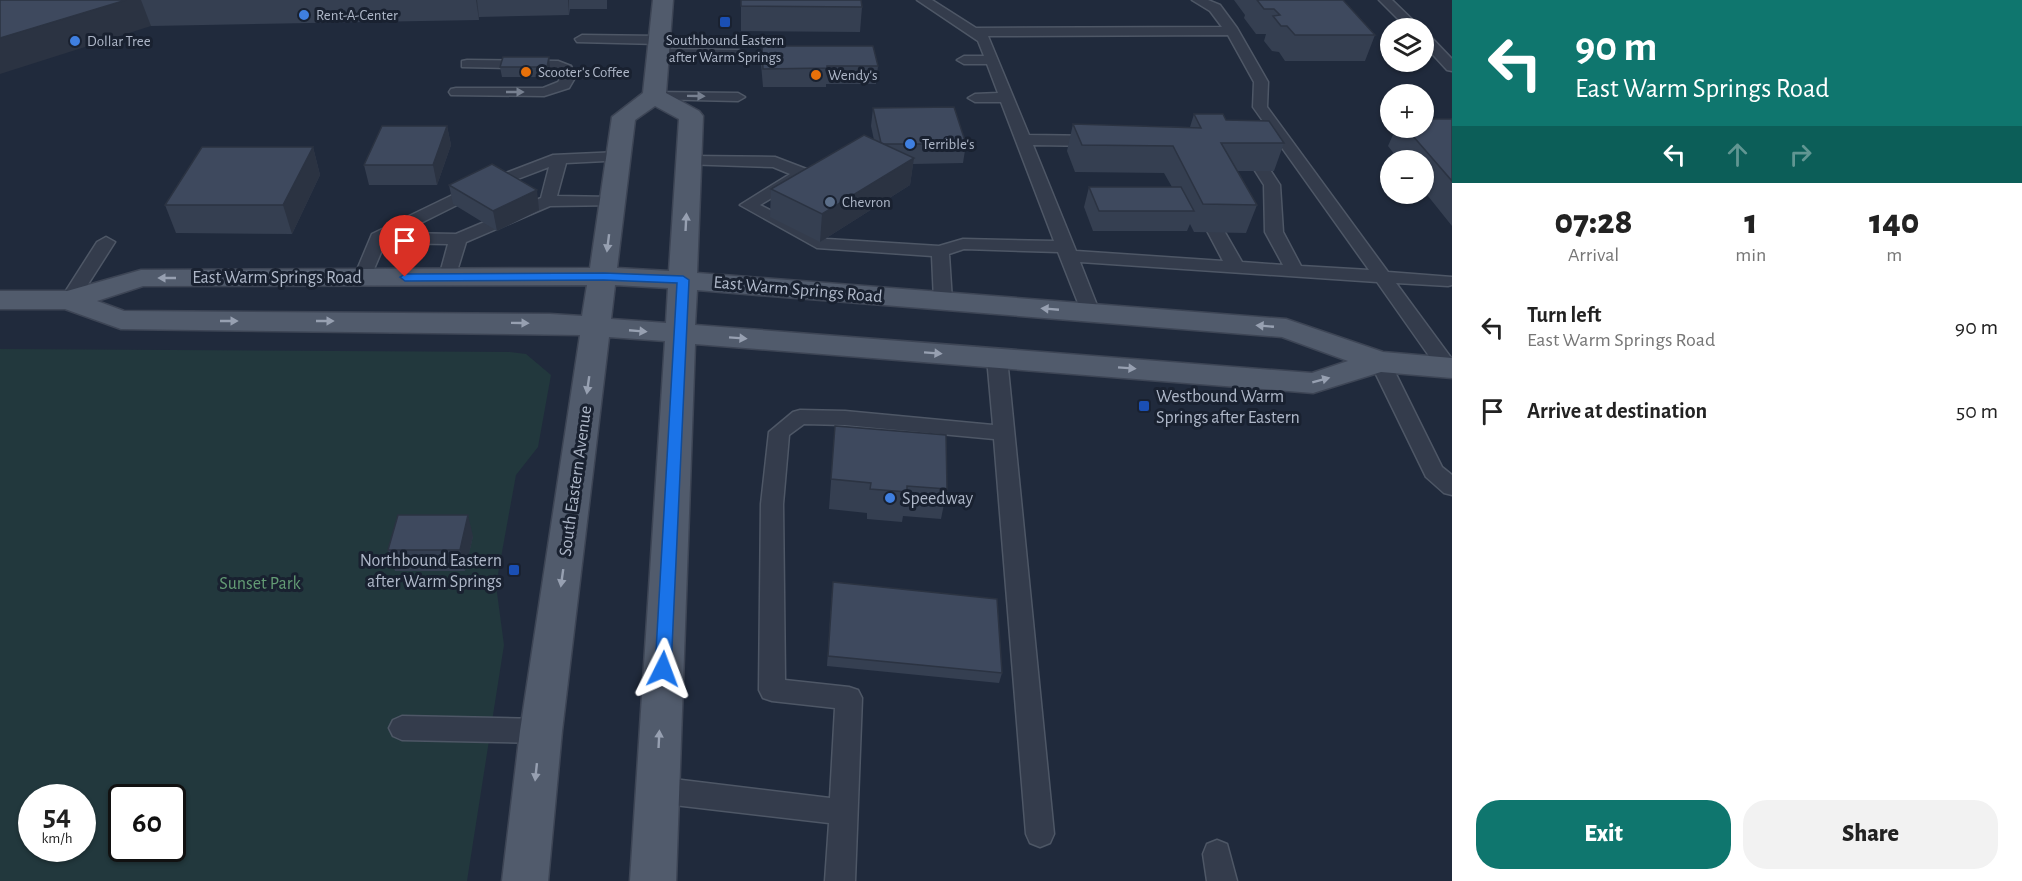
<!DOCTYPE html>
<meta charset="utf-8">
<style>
:root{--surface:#fff;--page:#f2f2f2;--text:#222;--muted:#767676;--accent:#0f766e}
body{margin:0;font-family:"Alegreya Sans",sans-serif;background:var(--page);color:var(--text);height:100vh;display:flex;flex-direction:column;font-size:22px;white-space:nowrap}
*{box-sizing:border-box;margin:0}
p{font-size:20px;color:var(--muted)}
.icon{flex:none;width:33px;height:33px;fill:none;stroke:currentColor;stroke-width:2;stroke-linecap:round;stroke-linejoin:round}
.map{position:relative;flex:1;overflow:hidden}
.drawer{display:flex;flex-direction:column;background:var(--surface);width:570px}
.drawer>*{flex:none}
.guide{background:#0f766e;color:#fff;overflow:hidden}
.fabs{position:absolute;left:1380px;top:18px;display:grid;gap:12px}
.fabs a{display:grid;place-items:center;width:54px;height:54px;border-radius:50%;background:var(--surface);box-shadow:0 2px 4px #0004;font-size:30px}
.speed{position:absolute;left:18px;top:784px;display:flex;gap:12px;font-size:30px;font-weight:700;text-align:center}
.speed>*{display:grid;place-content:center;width:78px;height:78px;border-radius:50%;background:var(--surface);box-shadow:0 2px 4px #0004;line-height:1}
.speed small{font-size:15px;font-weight:400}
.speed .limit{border:3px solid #111;border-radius:9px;background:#fff;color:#111}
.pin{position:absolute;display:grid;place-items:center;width:51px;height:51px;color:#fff;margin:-62px -26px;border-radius:50% 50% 50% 0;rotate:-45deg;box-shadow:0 0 6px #0007}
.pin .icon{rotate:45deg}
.me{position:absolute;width:66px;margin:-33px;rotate:3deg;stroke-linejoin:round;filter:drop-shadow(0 0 4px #0008)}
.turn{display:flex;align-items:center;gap:21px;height:126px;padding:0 24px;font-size:27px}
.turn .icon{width:78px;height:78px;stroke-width:2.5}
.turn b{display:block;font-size:42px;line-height:51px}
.lanes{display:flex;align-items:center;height:57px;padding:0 24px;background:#0003;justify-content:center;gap:30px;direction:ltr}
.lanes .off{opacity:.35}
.eta{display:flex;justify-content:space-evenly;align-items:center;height:102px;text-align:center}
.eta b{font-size:36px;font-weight:800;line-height:42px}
.button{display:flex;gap:12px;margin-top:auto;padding:12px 24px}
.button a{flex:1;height:69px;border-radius:24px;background:var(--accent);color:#fff;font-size:24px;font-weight:800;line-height:69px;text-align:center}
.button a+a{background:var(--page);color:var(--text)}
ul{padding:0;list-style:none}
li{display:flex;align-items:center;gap:18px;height:84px;padding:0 24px}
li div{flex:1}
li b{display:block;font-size:22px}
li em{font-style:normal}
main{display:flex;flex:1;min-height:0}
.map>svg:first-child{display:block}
</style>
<main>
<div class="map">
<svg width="1452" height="881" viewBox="0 0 1452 881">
<rect width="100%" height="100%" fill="#202a3c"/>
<path fill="#22383d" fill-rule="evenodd" d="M0 349 510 352 526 354 551 375 538 447 516 475 496 585 504 645 467 881H0ZM32 798H82V849H32ZM122 798H172V849H122Z"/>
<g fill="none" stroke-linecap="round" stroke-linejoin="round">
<g stroke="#4e5766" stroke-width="3">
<g id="service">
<path d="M917 0H932L976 28 1222 27 1210 11 1192 0H1208L1220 5 1237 28 1268 82 1267 107 1388 272 1452 277V285L1448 286 1396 283 1452 359V373H1441L1377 282 1080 262 1100 313 1091 319 1082 313 1058 252 964 249 949 254 952 301 943 307 937 305 934 301 932 256 817 248 740 205 790 174 773 167 683 164 681 161 683 158 689 156 775 157 809 170 811 173 809 176 760 205 827 239 939 246 963 239 1054 241 1001 102H975L968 98 975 94 998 93 987 64H964L957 60 964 56H984L978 41ZM1228 35 1254 82 1253 107 1369 270 1301 266 1283 232 1280 185 1253 144 1248 142 1240 147 1264 185 1265 232 1283 265 1242 262 1211 208 1203 203 1195 208 1223 261 1076 251 1033 145 1098 146 1106 141 1098 136 1029 135 988 36Z"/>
<path d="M1379 0H1392L1421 28H1407Z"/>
<path d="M1424 34 1429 35 1452 59V71L1447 70 1424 45Z"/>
<path d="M582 35 659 36 666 40 659 44 577 42 575 39Z"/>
<path d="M658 49 739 50 746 54 739 58 653 56 651 53Z"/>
<path d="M467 60 558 61 571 66 576 76 569 88 544 96 451 95 449 92 451 89 456 88H543L558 82 562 76 555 69 462 67V61Z"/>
<path d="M654 92 738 93 745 97 738 101 649 99 647 96 649 93Z"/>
<path d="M619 152 625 154 627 157 625 160 566 163 557 196 613 197 621 202 619 205 550 206 466 242 454 281 448 282 439 277 448 244 385 243 369 281 363 282 354 277 372 234 469 187 553 155ZM549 167 541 198 456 234 401 233 481 193Z"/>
<path d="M106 237 115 242 78 300 75 304H63L60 300 97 242Z"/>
<path d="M997 352 1004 354 1007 358 1054 834 1050 843 1040 847 1030 843 1026 834 994 439 845 425 804 424 789 435 783 504 785 680 849 687 858 690 862 698 855 881H825L829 823 657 803 647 799 643 790 647 781 657 777 830 798 835 708 772 701 763 698 759 690 761 504 769 432 793 412 800 410 845 411 993 425 987 358 990 354Z"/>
<path d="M1380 356 1387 358 1390 362 1442 467 1452 475V495L1444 493 1426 477 1370 362 1373 358Z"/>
<path d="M402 716 541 719 550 723 554 731 550 739 541 743 402 740 393 736 389 728 393 720Z"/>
<path d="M1217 840 1227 844 1237 881H1207L1203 854 1207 844Z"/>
</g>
</g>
<g stroke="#3d4555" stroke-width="3">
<path id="primary" d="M653 0H673L666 93 699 111 703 116 697 273 1286 319 1383 352 1452 358V378L1381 372 1313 393 695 344 676 881H630L665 341 609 337 562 731 548 881H502L520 731 580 335 121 329 65 309H0V291H67L141 270 590 268 612 117 643 93ZM655 106 679 119 669 271 617 268 635 120ZM587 285 582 316 550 314 124 311 97 301 143 286ZM615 285 668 288 666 323 611 319ZM697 290 1282 337 1348 361 1312 373 695 325Z"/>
</g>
<use href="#service" fill="#343c4c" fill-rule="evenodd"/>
<use href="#primary" fill="#515b6c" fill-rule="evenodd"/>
</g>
<g fill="#353f51">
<path d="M0 0H607V9H570L569 15 479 17V20L151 26Z"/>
<path d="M741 0 862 7 860 32 741 31Z"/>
<path d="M1234 0H1343L1375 35 1365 61H1285L1279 52 1272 51 1264 41 1266 34H1256L1244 18 1245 15Z"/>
<path d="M762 46 878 66 876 84H826V87H763L761 64Z"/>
<path d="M549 57 550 66 548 77H502L500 67Z"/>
<path d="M873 108 966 144 963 163 913 164 910 185 820 242 770 217 771 189 874 140 871 126Z"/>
<path d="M1194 114 1226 120 1284 143 1274 171H1237L1257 205 1246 233 1194 232 1190 224 1187 231H1093L1084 207 1089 187H1172L1164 173 1075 172 1067 151 1073 124 1190 127Z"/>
<path d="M1452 119V226L1424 191V160H1399L1388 146 1396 128H1424Z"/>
<path d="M447 126 451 145 437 185H369L364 165Z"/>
<path d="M313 147 320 175 292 234 176 233 165 205Z"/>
<path d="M449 185 539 210 497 231 453 204Z"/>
<path d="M835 426 947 489 941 519 903 516 902 522 867 519V513L829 509Z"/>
<path d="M473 536 465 571H395L388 550Z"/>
<path d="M832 592 1002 673 999 683 827 666Z"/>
</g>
<g fill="#2b3342">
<path d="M126 0H141L151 26 0 74V38Z"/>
<path d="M476 0H477L479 17V20Z"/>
<path d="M568 0H569V15Z"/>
<path d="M549 57 550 66 548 77 547 67Z"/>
<path d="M447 126 451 145 437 185 433 165Z"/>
<path d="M313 147 320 175 292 234 283 205Z"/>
<path d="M914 158 910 185 820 242 822 214Z"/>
<path d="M537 190 539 210 497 231 493 211Z"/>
<path d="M468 515 473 536 465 571 460 550Z"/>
</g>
<g fill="#3e495e" stroke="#2b3342" stroke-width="1.5">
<path d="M0 0H126L0 38Z"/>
<path d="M741 0H861L862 7 741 6Z"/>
<path d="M1257 0H1343L1375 35H1295L1287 26H1281L1273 16 1280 15 1274 9H1264Z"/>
<path d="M762 46H873L878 66H827V68L763 69Z"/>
<path d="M503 57H549L547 67H500Z"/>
<path d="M954 107 966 144H884L881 143 873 108Z"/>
<path d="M1194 114H1223L1226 120 1269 121 1284 143H1221L1257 205 1203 204 1173 146 1082 145 1073 124 1201 128Z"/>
<path d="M1424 119H1452V181L1406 128H1424Z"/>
<path d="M382 126H447L433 165H364Z"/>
<path d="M864 135 914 158 822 214 771 189Z"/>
<path d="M202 147H313L283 205H165Z"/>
<path d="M492 164 537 190 493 211 449 185Z"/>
<path d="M1089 187H1181L1194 211H1099Z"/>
<path d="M835 426 946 435 947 489 907 486V492L870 489 871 483 831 479Z"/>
<path d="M398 515H468L460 550H388Z"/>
<path d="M833 582 997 599 1002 673 828 656Z"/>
</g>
<defs><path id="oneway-solid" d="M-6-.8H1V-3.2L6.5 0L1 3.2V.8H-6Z" transform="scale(1.5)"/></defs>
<g fill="#778090">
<use href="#oneway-solid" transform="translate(515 92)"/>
<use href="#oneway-solid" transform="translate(696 96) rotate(1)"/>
</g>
<g fill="#97a0b1">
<use href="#oneway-solid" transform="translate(686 222) rotate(-87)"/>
<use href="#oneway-solid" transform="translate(608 243) rotate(97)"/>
<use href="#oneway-solid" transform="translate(167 278) rotate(180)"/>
<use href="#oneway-solid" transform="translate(1050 309) rotate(-175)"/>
<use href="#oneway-solid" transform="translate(229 321)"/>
<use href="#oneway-solid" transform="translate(325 321)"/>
<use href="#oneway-solid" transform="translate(520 323) rotate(1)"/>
<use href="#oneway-solid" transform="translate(1265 326) rotate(-175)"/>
<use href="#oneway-solid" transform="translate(638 331) rotate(5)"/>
<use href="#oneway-solid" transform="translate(738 338) rotate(4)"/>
<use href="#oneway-solid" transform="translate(933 353) rotate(4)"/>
<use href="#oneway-solid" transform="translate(1127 368) rotate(4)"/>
<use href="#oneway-solid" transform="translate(1321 380) rotate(-15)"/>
<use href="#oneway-solid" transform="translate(588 385) rotate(98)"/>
<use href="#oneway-solid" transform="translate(562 578) rotate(98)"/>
<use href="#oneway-solid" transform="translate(659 739) rotate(-87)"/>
<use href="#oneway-solid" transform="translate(536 772) rotate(96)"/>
</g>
<path fill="#1a73e8" stroke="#114b97" stroke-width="1.5" d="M604 273 683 276 689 280 671 669 669 674H657L655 669 677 283 604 280 405 281 400 277 405 274Z"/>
<g fill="#3f7fe0" stroke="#192130" stroke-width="2">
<circle cx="304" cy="15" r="6"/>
<circle cx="75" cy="41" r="6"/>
<circle cx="910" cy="144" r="6"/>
<circle cx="890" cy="498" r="6"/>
</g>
<g fill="#1a4fb4" stroke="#192130" stroke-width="2">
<rect x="719" y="16" width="12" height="12" rx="3"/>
<rect x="1138" y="400" width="12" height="12" rx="3"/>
<rect x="508" y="564" width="12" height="12" rx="3"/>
</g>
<g fill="#e8710a" stroke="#192130" stroke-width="2">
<circle cx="526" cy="72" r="6"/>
<circle cx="816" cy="75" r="6"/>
</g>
<circle fill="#5c6f8a" stroke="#192130" stroke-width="2" cx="830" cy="202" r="6"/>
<g text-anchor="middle" stroke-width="6" stroke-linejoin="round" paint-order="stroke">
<g font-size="15" fill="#aeb7c8" stroke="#192130" text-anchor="start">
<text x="316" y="20">Rent-A-Center</text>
<text x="725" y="45" text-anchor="middle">Southbound Eastern<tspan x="725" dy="17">after Warm Springs</tspan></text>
<text x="87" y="46">Dollar Tree</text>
<text x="538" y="77">Scooter's Coffee</text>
<text x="828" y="80">Wendy's</text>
<text x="922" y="149">Terrible's</text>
<text x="842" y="207">Chevron</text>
</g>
<g font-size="18" fill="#aeb7c8" stroke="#192130">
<text x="277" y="283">East Warm Springs Road</text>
<text transform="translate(798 289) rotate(5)" y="6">East Warm Springs Road</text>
<text transform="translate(575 481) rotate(-82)" y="6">South Eastern Avenue</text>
</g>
<g font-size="18" fill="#aeb7c8" stroke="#192130" text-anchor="start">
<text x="1156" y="402">Westbound Warm<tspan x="1156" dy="21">Springs after Eastern</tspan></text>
<text x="902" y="504">Speedway</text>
<text x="502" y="566" text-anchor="end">Northbound Eastern<tspan x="502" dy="21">after Warm Springs</tspan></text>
</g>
<g font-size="18" fill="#639b74" stroke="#192130">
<text x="260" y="589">Sunset Park</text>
</g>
</g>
</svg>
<div class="fabs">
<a><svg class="icon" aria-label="layers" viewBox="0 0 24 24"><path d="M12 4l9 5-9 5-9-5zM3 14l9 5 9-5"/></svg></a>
<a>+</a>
<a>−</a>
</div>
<div class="speed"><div>54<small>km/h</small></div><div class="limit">60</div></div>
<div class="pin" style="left:405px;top:277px;background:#d93025"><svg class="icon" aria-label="arrive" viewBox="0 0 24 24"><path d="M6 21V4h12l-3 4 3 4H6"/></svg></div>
<svg class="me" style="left:663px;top:669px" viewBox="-20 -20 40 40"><path d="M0-17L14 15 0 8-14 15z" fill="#1a73e8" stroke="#fff" stroke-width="4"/></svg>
</div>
<section class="drawer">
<div class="guide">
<div class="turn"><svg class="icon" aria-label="left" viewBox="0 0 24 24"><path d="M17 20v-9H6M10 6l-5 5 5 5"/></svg><div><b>90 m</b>East Warm Springs Road</div></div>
<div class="lanes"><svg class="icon" aria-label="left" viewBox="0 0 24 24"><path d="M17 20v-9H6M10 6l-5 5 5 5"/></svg><svg class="icon off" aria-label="ahead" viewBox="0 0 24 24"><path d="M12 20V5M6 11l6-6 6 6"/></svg><svg class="icon off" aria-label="right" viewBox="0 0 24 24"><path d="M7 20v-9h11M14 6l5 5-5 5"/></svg></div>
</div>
<div class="eta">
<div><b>07:28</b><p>Arrival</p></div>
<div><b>1</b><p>min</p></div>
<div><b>140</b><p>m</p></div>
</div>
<ul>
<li><svg class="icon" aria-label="left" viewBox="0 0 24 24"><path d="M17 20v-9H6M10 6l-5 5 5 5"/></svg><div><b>Turn left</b><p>East Warm Springs Road</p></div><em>90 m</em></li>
<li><svg class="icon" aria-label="arrive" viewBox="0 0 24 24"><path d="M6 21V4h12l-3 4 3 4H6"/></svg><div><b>Arrive at destination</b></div><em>50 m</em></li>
</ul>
<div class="button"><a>Exit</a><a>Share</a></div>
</section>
</main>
